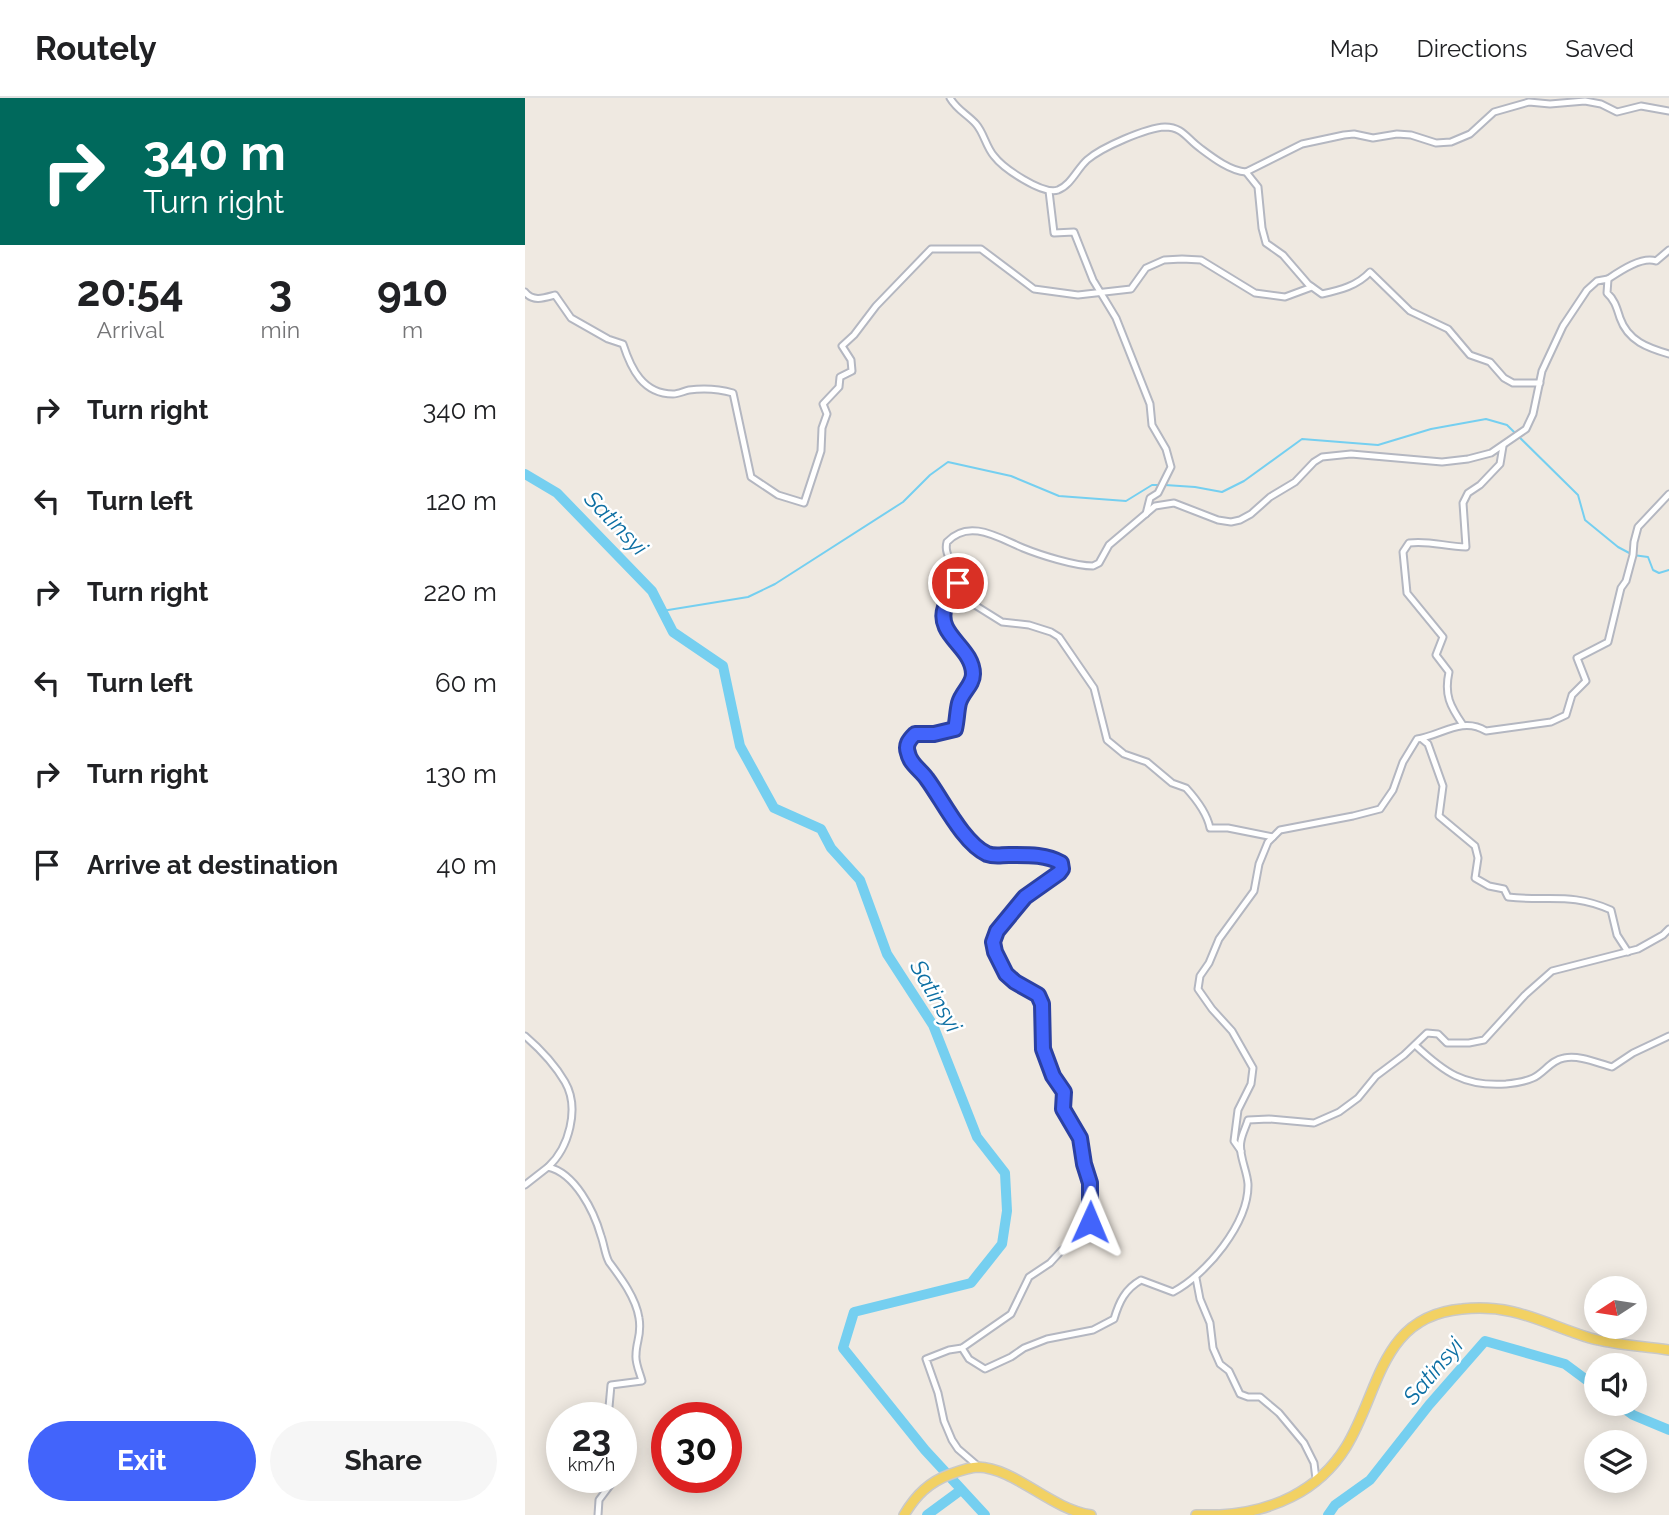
<!DOCTYPE html>
<style>
:root{--surface:#fff;--page:#f6f6f6;--text:#202124;--muted:#757577;--line:#e0e0e0;--accent:#4264fb}
body{margin:0;font-family:Raleway,sans-serif;background:var(--page);color:var(--text);height:100vh;display:flex;flex-direction:column;font-size:26px;white-space:nowrap}
*{box-sizing:border-box;margin:0}
p{font-size:23px;color:var(--muted)}
.icon{flex:none;width:38px;height:38px;fill:none;stroke:currentColor;stroke-width:2;stroke-linecap:round;stroke-linejoin:round}
.map{position:relative;flex:1;overflow:hidden}
.side{display:flex;flex-direction:column;background:var(--surface);width:525px}
.side>*{flex:none}
.banner{background:#00695c;color:#fff;overflow:hidden}
.needle{width:46px;rotate:258deg}
.fabs{position:absolute;left:1059px;top:1178px;display:grid;gap:14px}
.fabs a{display:grid;place-items:center;width:63px;height:63px;border-radius:50%;background:var(--surface);box-shadow:0 4px 18px #0003;font-size:35px}
.speed{position:absolute;left:21px;top:1304px;display:flex;gap:14px;font-size:35px;font-weight:700;text-align:center}
.speed>*{display:grid;place-content:center;width:91px;height:91px;border-radius:50%;background:var(--surface);box-shadow:0 4px 18px #0003;line-height:1}
.speed small{font-size:18px;font-weight:400}
.speed .limit{border:10px solid #d22;background:#fff;color:#111}
.pin{position:absolute;display:grid;place-items:center;width:60px;height:60px;color:#fff;margin:-30px;border:4px solid #fff;border-radius:50%;box-shadow:0 2px 7px #0007}
.me{position:absolute;width:77px;margin:-38px;rotate:1deg;stroke-linejoin:round;filter:drop-shadow(0 0 5px #0008)}
.turn{display:flex;align-items:center;gap:24px;height:147px;padding:0 28px;font-size:32px}
.turn .icon{width:91px;height:91px;stroke-width:2.5}
.turn b{display:block;font-size:49px;line-height:60px}
.eta{display:flex;justify-content:space-evenly;align-items:center;height:119px;text-align:center}
.eta b{font-size:42px;font-weight:700;line-height:49px}
.button{display:flex;gap:14px;margin-top:auto;padding:14px 28px}
.button a{flex:1;height:80px;border-radius:42px;background:var(--accent);color:#fff;font-size:28px;font-weight:700;line-height:80px;text-align:center}
.button a+a{background:var(--page);color:var(--text)}
ul{padding:0;list-style:none}
li{display:flex;align-items:center;gap:21px;height:91px;padding:0 28px}
li div{flex:1}
li b{display:block;font-size:26px}
li em{font-style:normal}
header{display:flex;align-items:center;gap:42px;box-sizing:border-box;height:98px;padding:0 35px;background:var(--surface);border-bottom:2px solid var(--line)}
header strong{font-size:33px}
nav{display:flex;gap:38px;margin-inline-start:auto;font-size:24px}
main{display:flex;flex:1;min-height:0}
.map>svg:first-child{display:block}
</style>
<header>
<strong>Routely</strong>
<nav><a>Map</a><a>Directions</a><a>Saved</a></nav>
</header>
<main>
<section class="side">
<div class="banner">
<div class="turn"><svg class="icon" aria-label="right" viewBox="0 0 24 24"><path d="M7 20v-9h11M14 6l5 5-5 5"/></svg><div><b>340 m</b>Turn right</div></div>
</div>
<div class="eta">
<div><b>20:54</b><p>Arrival</p></div>
<div><b>3</b><p>min</p></div>
<div><b>910</b><p>m</p></div>
</div>
<ul>
<li><svg class="icon" aria-label="right" viewBox="0 0 24 24"><path d="M7 20v-9h11M14 6l5 5-5 5"/></svg><div><b>Turn right</b></div><em>340 m</em></li>
<li><svg class="icon" aria-label="left" viewBox="0 0 24 24"><path d="M17 20v-9H6M10 6l-5 5 5 5"/></svg><div><b>Turn left</b></div><em>120 m</em></li>
<li><svg class="icon" aria-label="right" viewBox="0 0 24 24"><path d="M7 20v-9h11M14 6l5 5-5 5"/></svg><div><b>Turn right</b></div><em>220 m</em></li>
<li><svg class="icon" aria-label="left" viewBox="0 0 24 24"><path d="M17 20v-9H6M10 6l-5 5 5 5"/></svg><div><b>Turn left</b></div><em>60 m</em></li>
<li><svg class="icon" aria-label="right" viewBox="0 0 24 24"><path d="M7 20v-9h11M14 6l5 5-5 5"/></svg><div><b>Turn right</b></div><em>130 m</em></li>
<li><svg class="icon" aria-label="arrive" viewBox="0 0 24 24"><path d="M6 21V4h12l-3 4 3 4H6"/></svg><div><b>Arrive at destination</b></div><em>40 m</em></li>
</ul>
<div class="button"><a>Exit</a><a>Share</a></div>
</section>
<div class="map">
<svg width="1144" height="1417" viewBox="0 0 1144 1417">
<rect width="100%" height="100%" fill="#efe9e1"/>
<g fill="none" stroke-linecap="round" stroke-linejoin="round">
<g stroke="#75cff0" stroke-width="2">
<path d="M640 387 670 389 697 394 719 383 777 341 853 347 906 331 961 321 982 327 1053 397 1060 422 1093 449 1108 457 1123 459 1128 472 1134 475 1144 472"/>
<path d="M137 513 223 499 250 486 378 404 405 377 423 364 486 378 534 398 601 403 627 387H634"/>
</g>
<g stroke="#75cff0" stroke-width="10">
<path d="M0 376 32 395 127 493 148 534 198 568 215 648 249 710 296 731 306 750 335 782 362 856 408 927 452 1039 480 1075 482 1113 477 1146 446 1185 329 1214 318 1250 400 1352 460 1417"/>
<path d="M1093 1306 1108 1317 1144 1332"/>
<path d="M402 1417 436 1392"/>
<path d="M803 1417 810 1407 845 1382 904 1307 960 1243 1040 1266 1071 1289"/>
</g>
<g stroke="#b4b7c1" stroke-width="9">
<g id="minor">
<path d="M425 0C432 12 442 16 451 26 459 35 461 49 469 58 478 70 517 97 533 92 546 87 552 71 562 62 577 49 621 30 640 29 658 29 662 41 675 50 687 59 705 73 721 74L777 46 819 37 829 36 848 40 872 36 886 37 911 45 926 44 945 36 969 14 1004 4 1025 6 1060 3 1076 6 1092 14 1116 8 1144 13"/>
<path d="M721 74 733 89 737 130 741 145 758 157 783 186 797 196C815 192 832 188 845 174L885 213 923 231 945 257 965 264 979 280 988 285H1015"/>
<path d="M524 93 529 135 549 134 568 182 591 220 625 306 627 327 641 351 646 369 633 395 625 400 621 416"/>
<path d="M1083 181C1095 173 1117 158 1131 163L1144 152"/>
<path d="M0 194C8 204 19 200 30 197L46 220 83 241 98 246C106 271 118 296 148 296 153 296 159 293 164 292 179 290 194 291 208 295L226 379 253 397 279 405 296 353 297 330 302 316 298 306 314 289 315 279 327 273 326 262 317 248 329 237 351 208 406 151H456L509 191 553 197 606 191 621 170 639 162 657 161 676 162 730 195 760 199 787 189"/>
<path d="M429 494 477 524 504 527 526 534 534 539 569 590 582 642 599 656 622 664 647 685 661 690C672 702 682 715 685 730H703L748 739"/>
<path d="M938 627C925 608 919 597 924 574L911 557 918 539 882 495 878 454 884 445C904 442 921 449 941 449L938 405 943 395 955 387 975 366 978 348"/>
<path d="M897 641 903 646 918 688 914 718 950 748 953 760 950 780 964 788 979 791 983 799C1024 804 1045 794 1086 812L1092 837 1103 854"/>
<path d="M0 938C14 950 30 967 40 984 55 1010 44 1050 23 1069"/>
<path d="M890 947C919 974 939 989 981 986 991 985 999 984 1008 980 1019 975 1026 962 1039 960 1055 957 1072 965 1087 969L1108 955 1144 938"/>
<path d="M716 1053 709 1043 713 1012 726 986 728 970 707 933 687 911 673 891 675 878 684 865 694 841 729 793 734 766 743 744 755 732 828 718 855 711 868 692 878 664 892 641C915 638 937 618 961 633L1026 624 1041 617 1047 597 1061 583 1052 560 1083 544 1096 490 1101 483 1108 457 1109 444 1113 429 1144 396"/>
<path d="M0 1087 23 1069C50 1075 69 1113 76 1138 79 1146 80 1157 84 1164 96 1180 111 1200 114 1220 117 1237 111 1243 111 1257 110 1265 115 1275 117 1283L86 1287 83 1320"/>
<path d="M671 1180 675 1201 685 1225 688 1250 695 1266 704 1273 715 1296 723 1299H735L754 1315 779 1345 789 1365 791 1381"/>
<path d="M437 1250 444 1261 460 1271 486 1259 499 1250 522 1241 568 1232 589 1221C594 1204 600 1191 616 1182L648 1194C681 1177 724 1125 723 1086 722 1072 713 1056 716 1043 717 1036 721 1029 723 1022L744 1021 789 1025 814 1014 833 1000 851 978 879 957 902 935 913 936 922 945H944L959 942 1000 897 1027 873 1113 851 1138 837 1144 831"/>
<path d="M454 1369 433 1351 427 1342 419 1323 413 1295 401 1261 424 1252 437 1250 486 1216 504 1179 525 1165 536 1153 550 1143 565 1124 566 1087 559 1066 555 1040 538 1011 539 994 528 978 518 951V906L513 897 490 884 481 876 470 854 469 844 472 833 501 799 534 775 537 771 536 765C514 752 490 762 468 758 442 753 416 702 403 682 397 673 387 668 383 657 382 653 382 650 382 646L390 636H409L430 631C432 623 432 613 434 605 437 594 448 587 448 575 447 552 421 542 419 519 418 503 436 494 433 479 431 465 418 458 422 444 444 420 474 440 498 450 515 457 550 468 568 468L574 465 584 447 630 408 649 405 693 422 706 424 715 422 726 416 745 399 770 384 789 364 797 359 826 356 917 364 943 361 966 355 1001 331 1008 316 1017 273 1038 228 1062 192 1072 183 1083 181 1082 195C1090 202 1092 211 1095 220 1103 243 1123 250 1144 256"/>
<path d="M73 1417 74 1402 86 1386 84 1379"/>
</g>
</g>
<g stroke="#c9c9c9" stroke-width="12">
<g id="primary">
<path d="M379 1417C391 1397 404 1384 426 1376 434 1373 445 1369 453 1369 490 1370 525 1411 566 1417"/>
<path d="M671 1417H693"/>
<path d="M695 1417C746 1414 793 1394 821 1349 855 1294 855 1218 937 1211 989 1205 1019 1226 1065 1240 1090 1247 1118 1248 1144 1252"/>
</g>
</g>
<use href="#minor" stroke="#fff" stroke-width="5"/>
<use href="#primary" stroke="#f2d163" stroke-width="9"/>
</g>
<g fill="none" stroke-linecap="round" stroke-linejoin="round">
<g stroke="#2b41a3" stroke-width="18">
<path id="route" d="M433 485C431 494 423 500 420 509 410 537 448 549 448 576 448 587 437 594 434 605 432 613 432 623 430 631L409 636H390C384 642 380 647 383 655 385 666 396 672 402 681 417 701 438 745 462 756 470 759 476 757 484 757 501 757 521 756 536 765L537 771 534 775 500 799 472 833 468 844 470 854 481 876 490 884 513 897 517 906 518 951 528 978 539 994 538 1011 555 1040 559 1066 565 1085V1124"/>
</g>
<use href="#route" stroke="#4264fb" stroke-width="12"/>
</g>
<g text-anchor="middle" stroke-width="5" stroke-linejoin="round" paint-order="stroke">
<g font-size="23" font-style="italic" fill="#0d6fa3" stroke="#fff">
<text transform="translate(91 425) rotate(46)" y="8">Satinsyi</text>
<text transform="translate(411 898) rotate(60)" y="8">Satinsyi</text>
<text transform="translate(908 1273) rotate(-50)" y="8">Satinsyi</text>
</g>
</g>
</svg>
<div class="fabs">
<a><svg class="needle" viewBox="-14 -14 28 28"><path d="M0-13l5 13h-10z" fill="#e53935"/><path d="M0 13l5-13h-10z" fill="#757577"/></svg></a>
<a><svg class="icon" aria-label="sound" viewBox="0 0 24 24"><path d="M4 9h4l5-4v14l-5-4H4zM17 9q2 3 0 6"/></svg></a>
<a><svg class="icon" aria-label="layers" viewBox="0 0 24 24"><path d="M12 4l9 5-9 5-9-5zM3 14l9 5 9-5"/></svg></a>
</div>
<div class="speed"><div>23<small>km/h</small></div><div class="limit">30</div></div>
<div class="pin" style="left:433px;top:485px;background:#d93025"><svg class="icon" aria-label="arrive" viewBox="0 0 24 24"><path d="M6 21V4h12l-3 4 3 4H6"/></svg></div>
<svg class="me" style="left:565px;top:1124px" viewBox="-20 -20 40 40"><path d="M0-17L14 15 0 8-14 15z" fill="#4264fb" stroke="#fff" stroke-width="4"/></svg>
</div>
</main>
